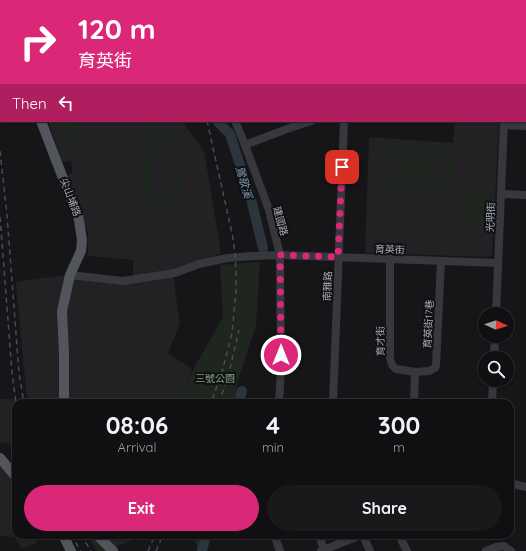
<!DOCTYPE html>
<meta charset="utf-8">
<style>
:root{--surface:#101012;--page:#19191b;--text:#f1f3f6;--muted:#9c9d9f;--line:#303032;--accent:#db2777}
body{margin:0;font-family:Quicksand,"Noto Sans TC",sans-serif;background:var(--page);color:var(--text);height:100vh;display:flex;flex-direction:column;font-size:15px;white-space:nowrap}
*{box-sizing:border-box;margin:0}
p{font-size:13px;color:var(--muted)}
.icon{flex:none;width:22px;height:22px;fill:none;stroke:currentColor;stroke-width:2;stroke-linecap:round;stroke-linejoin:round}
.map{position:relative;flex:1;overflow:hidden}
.drawer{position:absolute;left:12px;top:399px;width:502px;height:140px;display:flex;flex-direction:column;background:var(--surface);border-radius:12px;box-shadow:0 1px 3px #0004,0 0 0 1px var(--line)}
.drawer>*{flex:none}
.top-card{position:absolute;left:0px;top:0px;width:526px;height:122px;box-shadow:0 1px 3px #0004,0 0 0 1px var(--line);background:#db2777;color:#fff;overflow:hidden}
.needle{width:26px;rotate:94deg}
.tools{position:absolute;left:478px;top:307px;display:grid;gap:8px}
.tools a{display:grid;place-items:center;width:36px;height:36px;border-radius:50%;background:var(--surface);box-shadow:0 1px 3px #0004,0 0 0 1px var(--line);font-size:20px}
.pin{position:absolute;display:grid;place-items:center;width:34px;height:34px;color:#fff;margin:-17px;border-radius:8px;box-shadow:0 2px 6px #0006}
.me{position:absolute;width:44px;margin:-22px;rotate:0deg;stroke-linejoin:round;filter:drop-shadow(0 0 3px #0008)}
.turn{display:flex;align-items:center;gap:14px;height:84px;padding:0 12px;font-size:18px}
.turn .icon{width:52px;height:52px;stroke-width:2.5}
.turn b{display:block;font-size:28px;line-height:34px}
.then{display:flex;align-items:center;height:38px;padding:0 12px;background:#0003;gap:8px;font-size:15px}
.eta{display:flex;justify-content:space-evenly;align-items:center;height:68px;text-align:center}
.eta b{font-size:24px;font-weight:700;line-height:28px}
.primary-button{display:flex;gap:8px;margin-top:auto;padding:8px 12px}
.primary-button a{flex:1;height:46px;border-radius:24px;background:var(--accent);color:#fff;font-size:16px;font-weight:700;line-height:46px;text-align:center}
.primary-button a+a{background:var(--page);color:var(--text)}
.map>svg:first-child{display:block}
</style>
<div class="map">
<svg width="526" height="551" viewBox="0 0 526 551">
<rect width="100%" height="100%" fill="#161618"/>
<g fill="#222225">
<path d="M31 0H166V1H30Z"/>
<path d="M274 0H354L355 1H274Z"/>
<path d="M48 121H182L204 151 221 253 208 259 174 270 133 277V260L88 256V233L67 177 72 172 71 161 62 162Z"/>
<path d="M455 121H496L499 125 492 255 489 257 365 253 369 137 453 143Z"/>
<path d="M64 275 123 284 173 275 180 323 168 353 192 369 180 403H30L26 391 16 282Z"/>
<path d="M0 399H14L16 408V444L0 442Z"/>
<path d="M0 463 16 482V535H38L36 544 21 548 15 537 0 536Z"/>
<path d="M102 535H140L139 538 115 547Z"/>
</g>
<g fill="#1e261f" fill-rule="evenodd">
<path d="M62 121H74L76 128 60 134 56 124Z"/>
<path d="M152 126V136L162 129 168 128 178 133 181 137 183 142 181 193C174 206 159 213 149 199L148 206H144L146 127ZM164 135H168L173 138 178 147 176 189C168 202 159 203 150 191L152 144 159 137Z"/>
<path d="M77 132 81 143 66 149 62 138Z"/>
<path d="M397 147 444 150C455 157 458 172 448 181L462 182V186L371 184 372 179H387C386 178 384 177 382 175 377 167 383 153 391 148 393 147 395 147 397 147ZM401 152C410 152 433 152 440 155 446 158 448 166 449 172L445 177 438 181 394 179C392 176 388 171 387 167 384 159 394 153 401 152Z"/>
<path d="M403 155 417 156 416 179 402 178Z"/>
<path d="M419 155 432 156V178H418Z"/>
<path d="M468 192 490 193 488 225 467 224Z"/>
<path d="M260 262 256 325 238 380 235 403H178L194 368 223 317 220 265Z"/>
<path d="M87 535H94L110 551H97Z"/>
<path d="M190 535H202L200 550Z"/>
</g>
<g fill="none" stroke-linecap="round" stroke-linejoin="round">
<g stroke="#2c353c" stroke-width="10">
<path d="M182 1 183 0"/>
<path d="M217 121 230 134 251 199 263 248"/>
<path d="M239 403 242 391"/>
<path d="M202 551 206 535"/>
</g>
<g stroke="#37383d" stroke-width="8">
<path d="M188 0V1"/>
<path d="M382 0V1"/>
<path d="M197 1 199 0"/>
<path d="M456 1V0"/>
<path d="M509 1V0"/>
<path d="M0 19 1 21"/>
<path d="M235 121 245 145 269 210 280 255 281 369 279 403"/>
<path d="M504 125 526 126"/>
<path d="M245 145 287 129 311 121"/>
<path d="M501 194 526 195"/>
<path d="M390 259V358L392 365 396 369 415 372 414 403"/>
<path d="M70 275 123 281 175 273 199 264 227 258 253 256 280 255 498 263"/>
<path d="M496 314 504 121"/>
<path d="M494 358 495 336"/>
<path d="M415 372 429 371 435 368 436 365 441 261"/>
<path d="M333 403 344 121"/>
<path d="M492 403 493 380"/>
<path d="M510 483 526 487"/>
<path d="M274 535 280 551"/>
<path d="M319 535 324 550"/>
<path d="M363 535 370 551"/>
<path d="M399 535 407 551"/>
<path d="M321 551 361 535"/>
<path d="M486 551 496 547 504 546 511 551"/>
</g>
<g stroke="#53555c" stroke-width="10">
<path d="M24 1V0"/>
<path d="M41 121 79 220 82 240 81 251 70 275 62 311 64 354V403"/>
<path d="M0 458 16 477"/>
<path d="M63 535 71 551"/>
<path d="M97 535 113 551"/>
</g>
<g stroke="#4a4c52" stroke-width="1.5" stroke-dasharray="5 4" stroke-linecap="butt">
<path d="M196 1V0"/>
<path d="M207 121 232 233 235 253 236 274V292L232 333 222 372 211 403"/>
<path d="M0 151 7 215 19 373 24 403"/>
<path d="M0 217 12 372 16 403"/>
<path d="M219 403 229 373 239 330"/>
<path d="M71 535 81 551"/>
<path d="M81 535 91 551"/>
<path d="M148 551 155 535"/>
<path d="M156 551 163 535"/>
</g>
</g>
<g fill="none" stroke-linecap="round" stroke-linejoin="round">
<path stroke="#db2777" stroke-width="7" stroke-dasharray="0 12.6" d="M281 355 280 255 338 257 342 167"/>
</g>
<g text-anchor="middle" stroke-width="4" stroke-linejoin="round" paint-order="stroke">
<g font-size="10" fill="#a8adb8" stroke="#111113">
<text transform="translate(71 197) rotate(69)" y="4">尖山埔路</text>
<text transform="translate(490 217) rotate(-88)" y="4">光明街</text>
<text transform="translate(281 221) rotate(75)" y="4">建國路</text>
<text transform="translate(390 249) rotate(2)" y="4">育英街</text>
<text transform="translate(327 286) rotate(-88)" y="4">南雅路</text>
<text transform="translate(428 324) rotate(-87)" y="4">育英街17巷</text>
<text transform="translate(380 341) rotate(-91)" y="4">育才街</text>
</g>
<g font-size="10" fill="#7fa381" stroke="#111113">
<text x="215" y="382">三號公園</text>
</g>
<g font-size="11" font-style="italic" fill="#7f9bb3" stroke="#111113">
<text transform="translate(244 182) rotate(74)" y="4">鶯歌溪</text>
</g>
</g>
</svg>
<div class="tools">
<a><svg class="needle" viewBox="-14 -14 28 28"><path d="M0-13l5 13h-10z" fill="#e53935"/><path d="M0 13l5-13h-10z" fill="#9c9d9f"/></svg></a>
<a><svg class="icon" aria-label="search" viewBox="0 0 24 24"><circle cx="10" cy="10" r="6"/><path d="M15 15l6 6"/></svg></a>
</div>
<div class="pin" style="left:342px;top:167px;background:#d93025"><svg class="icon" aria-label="arrive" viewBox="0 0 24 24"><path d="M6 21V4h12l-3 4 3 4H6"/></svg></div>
<svg class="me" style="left:281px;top:355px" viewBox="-20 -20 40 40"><circle r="17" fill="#db2777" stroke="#fff" stroke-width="3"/><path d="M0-11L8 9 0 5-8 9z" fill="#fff"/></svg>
<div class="top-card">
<div class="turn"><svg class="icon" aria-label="right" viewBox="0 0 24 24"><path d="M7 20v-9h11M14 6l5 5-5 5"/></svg><div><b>120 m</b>育英街</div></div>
<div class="then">Then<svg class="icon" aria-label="left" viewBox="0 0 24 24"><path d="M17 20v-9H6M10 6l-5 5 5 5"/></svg></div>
</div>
<section class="drawer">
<div class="eta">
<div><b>08:06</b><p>Arrival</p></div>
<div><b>4</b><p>min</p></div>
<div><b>300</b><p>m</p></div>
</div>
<div class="primary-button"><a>Exit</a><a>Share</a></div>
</section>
</div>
